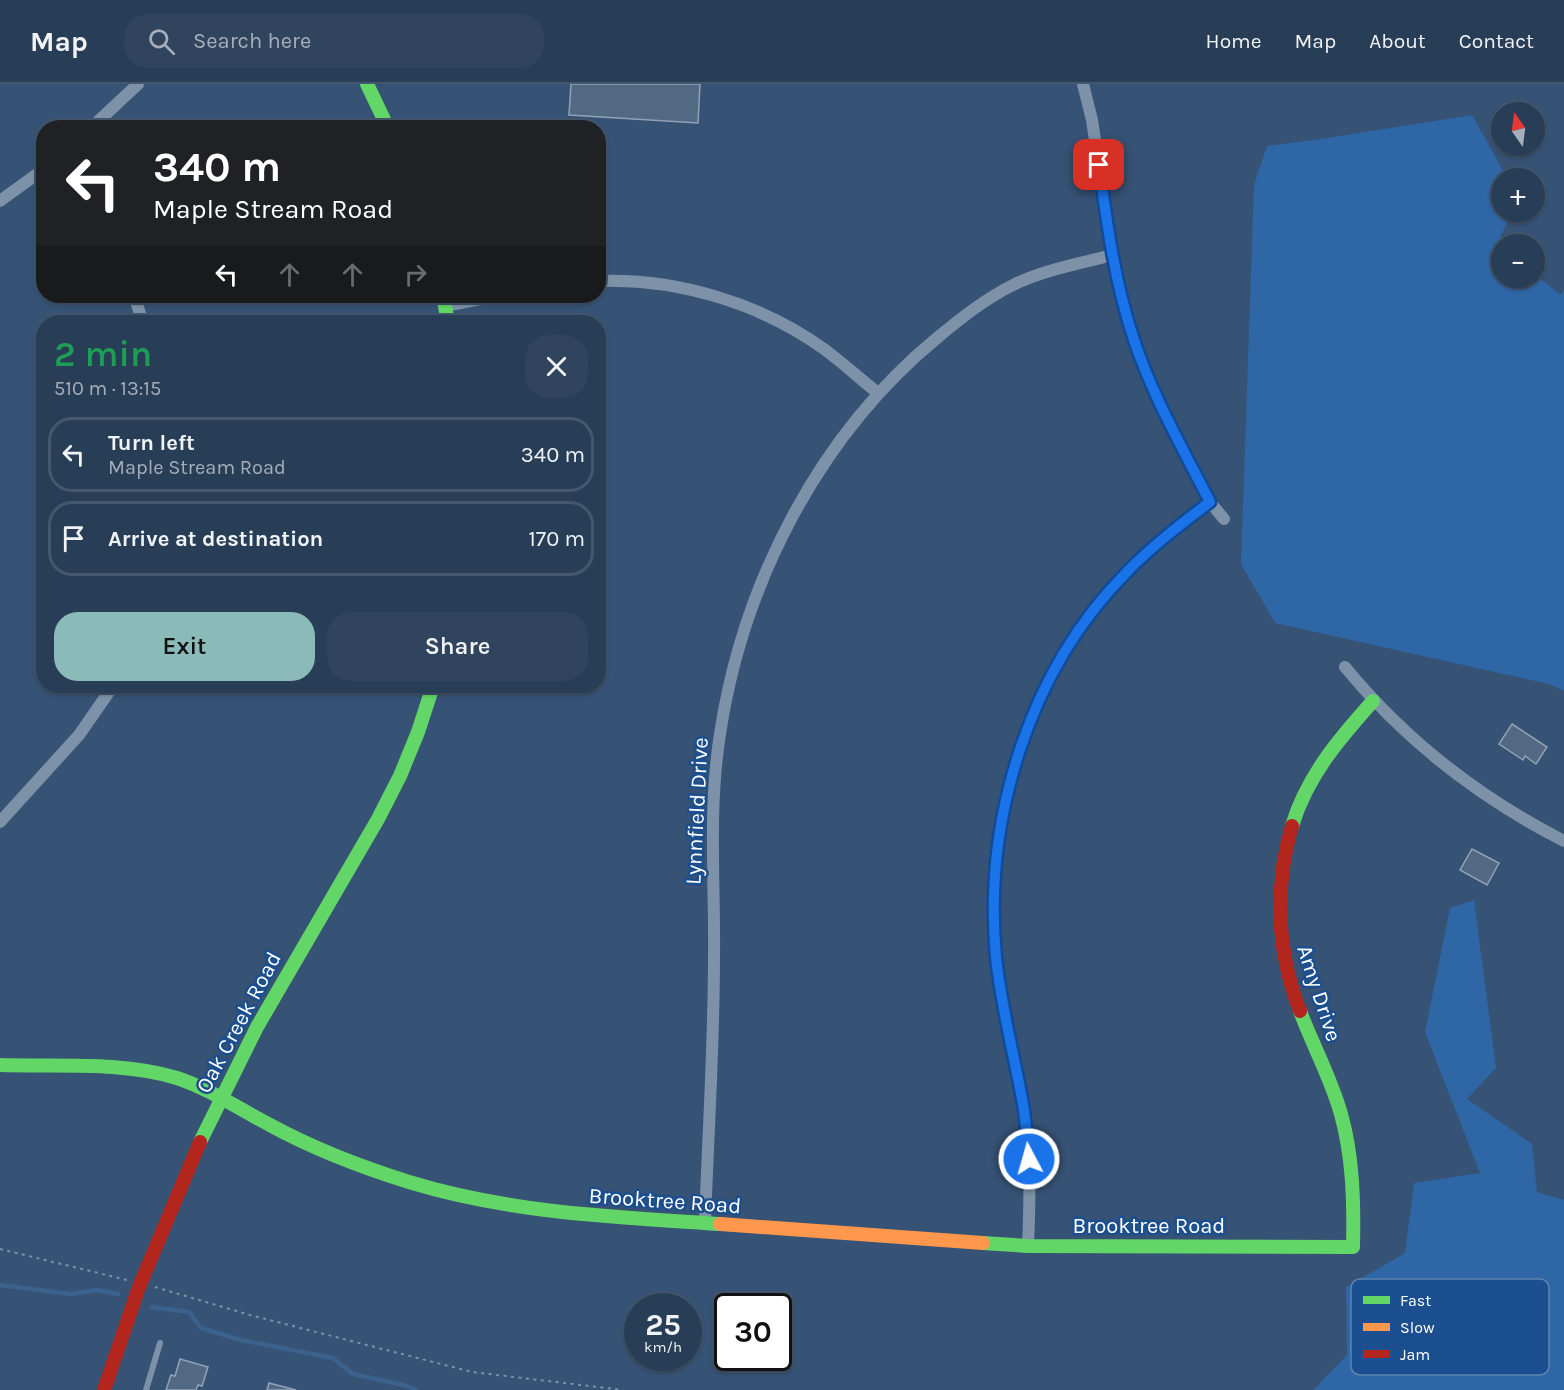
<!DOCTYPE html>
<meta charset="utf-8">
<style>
:root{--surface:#283e57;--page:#30455d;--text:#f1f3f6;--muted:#a5aeba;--line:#44576d;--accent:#8bbbb9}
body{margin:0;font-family:Karla,sans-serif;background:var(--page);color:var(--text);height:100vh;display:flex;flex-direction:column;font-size:22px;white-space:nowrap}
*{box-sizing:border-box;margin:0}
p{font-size:20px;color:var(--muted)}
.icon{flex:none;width:33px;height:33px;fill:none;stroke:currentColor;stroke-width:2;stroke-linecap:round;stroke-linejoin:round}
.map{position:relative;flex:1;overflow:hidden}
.drawer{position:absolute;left:36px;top:231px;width:570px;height:378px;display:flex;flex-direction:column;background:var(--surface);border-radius:24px;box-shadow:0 2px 4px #0004,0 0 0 2px var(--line)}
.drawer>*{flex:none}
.top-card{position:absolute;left:36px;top:36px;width:570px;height:183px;border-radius:24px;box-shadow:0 2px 4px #0004,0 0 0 2px var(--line);background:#202124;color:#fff;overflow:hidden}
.needle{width:39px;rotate:346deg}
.controls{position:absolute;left:1491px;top:18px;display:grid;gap:12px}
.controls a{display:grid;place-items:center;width:54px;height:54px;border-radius:50%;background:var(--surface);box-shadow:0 2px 4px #0004,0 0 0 2px var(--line);font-size:30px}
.speed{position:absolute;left:624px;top:1209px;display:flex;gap:12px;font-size:30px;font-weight:700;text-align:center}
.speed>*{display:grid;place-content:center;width:78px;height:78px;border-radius:50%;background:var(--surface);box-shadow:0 2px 4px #0004,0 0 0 2px var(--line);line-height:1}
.speed small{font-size:15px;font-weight:400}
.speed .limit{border:3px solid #111;border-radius:9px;background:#fff;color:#111}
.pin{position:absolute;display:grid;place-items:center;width:51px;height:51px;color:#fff;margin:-26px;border-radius:12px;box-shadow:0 3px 9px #0006}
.me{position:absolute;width:66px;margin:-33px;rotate:354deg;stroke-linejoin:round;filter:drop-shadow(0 0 4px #0008)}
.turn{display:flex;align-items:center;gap:21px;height:126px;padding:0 18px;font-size:27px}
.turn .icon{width:78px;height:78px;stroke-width:2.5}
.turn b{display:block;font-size:42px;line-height:51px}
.lanes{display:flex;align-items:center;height:57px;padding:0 18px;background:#0003;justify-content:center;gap:30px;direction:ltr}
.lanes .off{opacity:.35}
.round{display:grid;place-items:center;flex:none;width:63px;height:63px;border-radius:24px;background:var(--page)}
.headline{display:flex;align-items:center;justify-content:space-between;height:102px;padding:0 18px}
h1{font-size:36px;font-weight:600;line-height:45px;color:#1e9e55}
.cta{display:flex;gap:12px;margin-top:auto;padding:12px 18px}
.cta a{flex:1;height:69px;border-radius:24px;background:var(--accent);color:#111;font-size:24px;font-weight:600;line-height:69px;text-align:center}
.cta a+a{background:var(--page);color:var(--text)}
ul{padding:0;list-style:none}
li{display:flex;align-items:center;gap:18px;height:75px;margin:0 12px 9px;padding:0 6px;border:3px solid var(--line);border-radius:24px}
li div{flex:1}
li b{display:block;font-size:22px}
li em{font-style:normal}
header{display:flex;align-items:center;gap:36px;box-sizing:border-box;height:84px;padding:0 30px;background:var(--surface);border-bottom:2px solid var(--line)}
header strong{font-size:28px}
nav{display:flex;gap:33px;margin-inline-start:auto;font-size:21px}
.search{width:420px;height:54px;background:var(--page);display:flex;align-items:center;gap:15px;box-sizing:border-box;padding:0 21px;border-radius:24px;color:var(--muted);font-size:22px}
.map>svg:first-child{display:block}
</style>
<header>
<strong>Map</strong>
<div class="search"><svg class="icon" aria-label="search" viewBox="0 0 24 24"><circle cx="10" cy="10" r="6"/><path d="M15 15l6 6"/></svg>Search here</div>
<nav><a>Home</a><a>Map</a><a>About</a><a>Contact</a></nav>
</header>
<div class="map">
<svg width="1564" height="1306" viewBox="0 0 1564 1306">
<rect width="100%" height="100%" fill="#365274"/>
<g fill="#2f66a5">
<path d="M1472 31 1507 94H1502V128H1512L1496 162 1501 166 1502 194H1534L1535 191 1561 211 1564 205V607L1549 600 1275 539 1241 480 1254 100 1267 62 1321 55Z"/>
<path d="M1474 816 1496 984 1467 1015 1532 1060 1537 1108 1564 1116V1306H1313L1347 1271 1346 1203 1405 1169 1414 1099 1480 1089 1425 948 1450 824Z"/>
</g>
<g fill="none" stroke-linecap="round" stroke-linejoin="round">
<g stroke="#3b618d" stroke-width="4.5">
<path d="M0 1201 71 1210 97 1206 118 1210"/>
<path d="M152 1223 189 1228 201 1244 241 1256 333 1274 353 1290 404 1301 416 1306"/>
</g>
</g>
<g fill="#526984" stroke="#92a2b6" stroke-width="1.5">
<path d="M571 0H700L698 39 569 31Z"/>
<path d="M1512 640 1547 663 1536 680 1525 672 1523 676 1499 660Z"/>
<path d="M1472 765 1499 779 1487 801 1460 786Z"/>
<path d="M180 1275 208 1283 202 1302 198 1301 196 1306H166L171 1291 175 1292Z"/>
<path d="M269 1299 296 1306H267Z"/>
</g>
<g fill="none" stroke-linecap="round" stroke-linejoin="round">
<g stroke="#7d92a8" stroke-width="2" stroke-dasharray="3 4.5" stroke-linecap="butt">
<path d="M0 1165 127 1196"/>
<path d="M155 1203 250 1231 472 1288 623 1306"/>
</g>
<path stroke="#7d92a8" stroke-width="6" d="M146 1306 160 1259"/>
<g stroke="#7d92a8" stroke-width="12">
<path d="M1083 0 1092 36 1112 171 1133 255 1149 298 1166 334 1210 418 1224 435"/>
<path d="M91 44 138 0"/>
<path d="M0 117 44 85"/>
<path d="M598 197C677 194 760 219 824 265 843 279 860 295 878 309"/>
<path d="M134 212 143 238"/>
<path d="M445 222 496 212"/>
<path d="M1345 583C1405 656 1480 714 1564 757"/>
<path d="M0 738 79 651 113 602"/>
<path d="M705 1139C708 1051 714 962 714 874 715 798 708 726 720 650 743 499 819 351 937 254 961 234 985 215 1013 201 1043 186 1079 180 1112 171"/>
<path d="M1028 1162C1030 1115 1031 1068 1023 1022 1016 980 1004 939 999 897 992 832 992 762 1009 699 1028 625 1073 542 1127 488 1153 462 1181 440 1210 418"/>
</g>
<g stroke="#63d668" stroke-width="14">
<path d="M367 0 388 44"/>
<path d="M443 212 448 238"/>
<path d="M1292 742C1307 692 1339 655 1373 617"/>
<path d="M0 981C58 983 121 977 177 994 210 1005 239 1025 270 1041 314 1065 361 1083 409 1098 510 1129 615 1133 720 1140"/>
<path d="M200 1058 257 943 378 735 400 692 418 648 433 602"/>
<path d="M983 1159 1028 1162 1353 1163C1354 1118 1353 1073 1341 1030 1331 994 1313 962 1300 927"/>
</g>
<path stroke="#ff974d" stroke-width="14" d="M720 1140 983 1159"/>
<g stroke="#b3261e" stroke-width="14">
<path d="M1292 742C1274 803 1277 868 1300 927"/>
<path d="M104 1306 139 1203 200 1058"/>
</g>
</g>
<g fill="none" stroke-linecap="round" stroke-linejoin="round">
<g stroke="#114b97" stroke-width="15">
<path id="route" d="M1029 1075C1027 1057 1026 1038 1023 1020 1014 971 1001 922 996 873 983 736 1029 586 1127 488 1152 462 1181 440 1210 418 1183 365 1153 313 1134 256 1115 200 1107 140 1099 81"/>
</g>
<use href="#route" stroke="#1a73e8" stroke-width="10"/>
</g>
<g text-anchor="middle" stroke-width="5" stroke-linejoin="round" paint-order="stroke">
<g font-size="22" fill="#fff" stroke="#1b4f8f">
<text transform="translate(696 727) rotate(-87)" y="8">Lynnfield Drive</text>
<text transform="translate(1320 909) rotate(72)" y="8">Amy Drive</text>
<text transform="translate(238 938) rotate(-62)" y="8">Oak Creek Road</text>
<text transform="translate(665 1116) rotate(4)" y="8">Brooktree Road</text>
<text x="1149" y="1149">Brooktree Road</text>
</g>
</g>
<rect x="1351" y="1195" width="198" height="96" rx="9" fill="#1b4f8f" stroke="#5f84b1" stroke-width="1.5"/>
<rect x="1363" y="1212" width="27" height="8" fill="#63d668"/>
<rect x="1363" y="1239" width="27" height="8" fill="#ff974d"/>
<rect x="1363" y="1266" width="27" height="8" fill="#b3261e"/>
<g font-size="16" fill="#fff">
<text x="1400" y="1222">Fast</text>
<text x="1400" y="1249">Slow</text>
<text x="1400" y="1276">Jam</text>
</g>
</svg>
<div class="controls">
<a><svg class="needle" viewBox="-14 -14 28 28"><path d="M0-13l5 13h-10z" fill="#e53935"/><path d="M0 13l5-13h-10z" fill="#a5aeba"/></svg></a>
<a>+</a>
<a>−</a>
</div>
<div class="speed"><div>25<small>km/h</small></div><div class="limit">30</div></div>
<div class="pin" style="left:1099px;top:81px;background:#d93025"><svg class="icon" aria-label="arrive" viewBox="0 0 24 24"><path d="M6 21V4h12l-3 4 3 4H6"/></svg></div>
<svg class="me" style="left:1029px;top:1075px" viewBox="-20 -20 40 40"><circle r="17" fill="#1a73e8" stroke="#fff" stroke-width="3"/><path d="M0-11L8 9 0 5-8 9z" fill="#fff"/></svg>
<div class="top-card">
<div class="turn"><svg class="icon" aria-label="left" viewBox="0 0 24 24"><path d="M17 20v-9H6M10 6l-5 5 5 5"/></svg><div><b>340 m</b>Maple Stream Road</div></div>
<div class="lanes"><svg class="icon" aria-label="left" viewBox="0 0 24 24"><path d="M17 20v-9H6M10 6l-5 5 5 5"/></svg><svg class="icon off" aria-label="ahead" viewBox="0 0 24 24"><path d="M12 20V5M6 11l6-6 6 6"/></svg><svg class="icon off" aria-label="ahead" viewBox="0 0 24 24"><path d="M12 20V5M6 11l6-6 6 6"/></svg><svg class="icon off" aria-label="right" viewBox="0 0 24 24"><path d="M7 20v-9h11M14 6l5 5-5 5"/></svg></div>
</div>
<section class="drawer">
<div class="headline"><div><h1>2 min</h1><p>510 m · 13:15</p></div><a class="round"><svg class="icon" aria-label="close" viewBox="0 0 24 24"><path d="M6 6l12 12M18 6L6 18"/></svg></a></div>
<ul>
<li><svg class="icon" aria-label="left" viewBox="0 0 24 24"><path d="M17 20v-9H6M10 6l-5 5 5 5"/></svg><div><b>Turn left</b><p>Maple Stream Road</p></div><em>340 m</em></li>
<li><svg class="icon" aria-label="arrive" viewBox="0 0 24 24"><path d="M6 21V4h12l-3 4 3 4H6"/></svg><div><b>Arrive at destination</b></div><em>170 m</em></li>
</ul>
<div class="cta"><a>Exit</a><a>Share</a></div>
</section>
</div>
